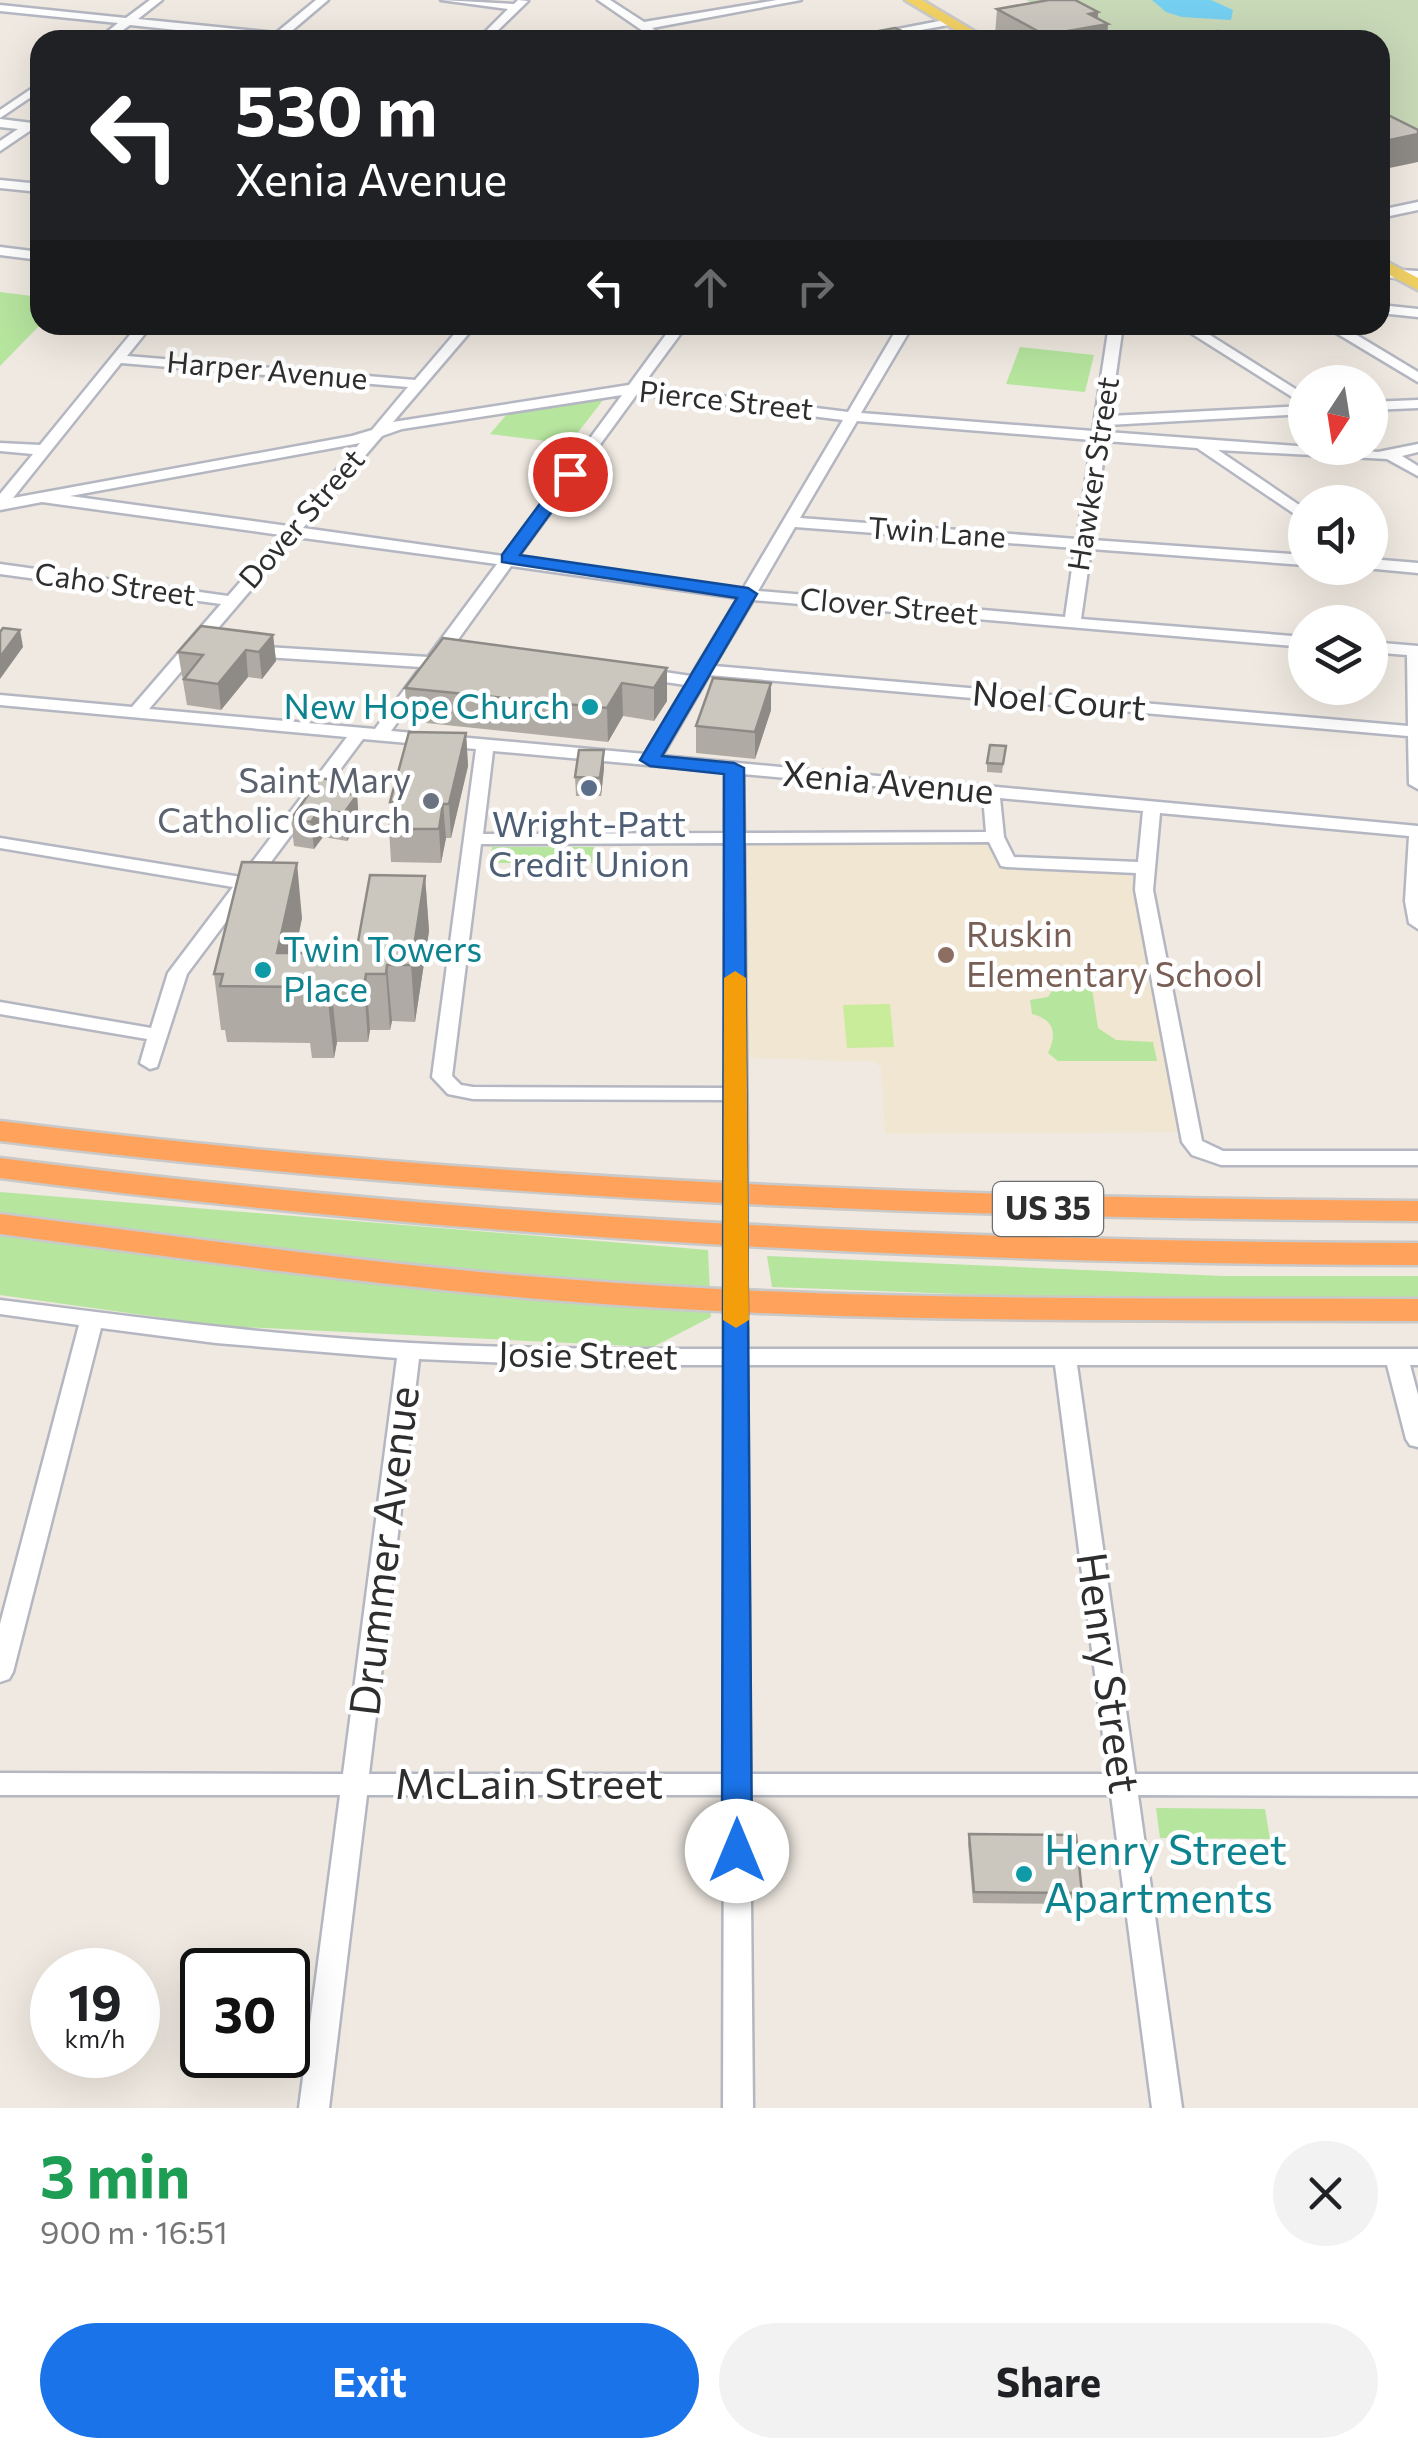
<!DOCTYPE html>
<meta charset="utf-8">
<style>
:root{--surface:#fff;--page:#f2f2f2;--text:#202124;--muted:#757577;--accent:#1a73e8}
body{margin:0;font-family:Commissioner,sans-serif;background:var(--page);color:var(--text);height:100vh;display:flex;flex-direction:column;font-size:38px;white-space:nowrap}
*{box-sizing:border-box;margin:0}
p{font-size:32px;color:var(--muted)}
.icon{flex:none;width:55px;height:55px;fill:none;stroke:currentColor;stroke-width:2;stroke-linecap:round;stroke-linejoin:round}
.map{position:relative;height:2108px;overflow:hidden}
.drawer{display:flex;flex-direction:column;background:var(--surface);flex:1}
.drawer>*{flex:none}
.banner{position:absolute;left:30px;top:30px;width:1360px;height:305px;border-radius:30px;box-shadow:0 10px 40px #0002;background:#202124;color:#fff;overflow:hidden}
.needle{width:65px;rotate:192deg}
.controls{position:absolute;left:1288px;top:365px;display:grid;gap:20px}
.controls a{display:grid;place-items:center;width:100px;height:100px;border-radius:50%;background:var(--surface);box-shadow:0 10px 40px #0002;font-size:50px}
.speed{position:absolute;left:30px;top:1948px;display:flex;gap:20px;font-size:50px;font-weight:700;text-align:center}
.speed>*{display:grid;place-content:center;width:130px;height:130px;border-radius:50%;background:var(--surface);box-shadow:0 10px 40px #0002;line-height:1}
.speed small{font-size:25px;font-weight:400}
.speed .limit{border:5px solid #111;border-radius:15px;background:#fff;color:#111}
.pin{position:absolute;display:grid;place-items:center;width:85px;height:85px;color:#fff;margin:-42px;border:5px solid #fff;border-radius:50%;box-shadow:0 2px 10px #0007}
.me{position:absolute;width:110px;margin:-55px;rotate:0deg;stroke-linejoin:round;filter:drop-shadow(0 0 8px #0008)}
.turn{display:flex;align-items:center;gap:35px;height:210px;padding:0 40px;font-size:45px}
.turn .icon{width:130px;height:130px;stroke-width:2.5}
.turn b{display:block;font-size:70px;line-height:85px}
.lanes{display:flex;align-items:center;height:95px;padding:0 40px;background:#0003;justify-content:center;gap:50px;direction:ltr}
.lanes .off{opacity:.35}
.round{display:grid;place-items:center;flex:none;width:105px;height:105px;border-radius:52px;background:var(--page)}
.head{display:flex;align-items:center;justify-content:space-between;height:170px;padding:0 40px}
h1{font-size:60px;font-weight:700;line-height:75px;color:#1e9e55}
.button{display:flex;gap:20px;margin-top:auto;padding:20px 40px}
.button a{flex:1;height:115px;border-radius:60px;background:var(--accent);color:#fff;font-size:40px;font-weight:700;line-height:115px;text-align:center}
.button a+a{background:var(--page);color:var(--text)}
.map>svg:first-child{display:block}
</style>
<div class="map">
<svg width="1418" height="2108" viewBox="0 0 1418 2108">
<rect width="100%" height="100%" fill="#efe9e1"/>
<path fill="#f0e6d1" d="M740 837H995L1003 859 1145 868 1191 1132 885 1134 881 1068 875 1062 736 1057Z"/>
<g fill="#b6e59e">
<path d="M0 292 40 297V325L0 366Z"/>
<path d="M1020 347 1094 355 1085 392 1006 384Z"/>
<path d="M603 400 569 444 490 434 507 414Z"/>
<path d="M492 847H594L593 863H490Z"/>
<path d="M1045 982H1091L1098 1028 1116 1040 1153 1042 1157 1061H1058L1048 1053C1057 1034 1055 1020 1032 1014L1030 1000 1048 997 1053 989Z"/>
<path d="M0 1192 708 1250 711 1317 653 1347 221 1326 0 1295Z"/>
<path d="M767 1256 1222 1276H1418V1302H1170L772 1287Z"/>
<path d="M1156 1808 1265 1809 1270 1839 1160 1838Z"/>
</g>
<path fill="#c8d9b8" d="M1026 0H1418V140L1380 120V40H1227C1198 26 1146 48 1111 40 1083 33 1052 12 1026 0Z"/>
<path fill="#c9ec9a" d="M890 1004 894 1047 847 1048 843 1005Z"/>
<path fill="#75cff0" d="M1152 0H1211L1233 10 1231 20 1182 17 1166 12Z"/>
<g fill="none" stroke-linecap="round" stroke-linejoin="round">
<g stroke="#b4b7c1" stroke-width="5">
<g id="minor">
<path d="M150 0H162L138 19 276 33 316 0H328L288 34 318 40H270L130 25 109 40H97L118 23 0 11V5L126 18Z"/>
<path d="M441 0 514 4 518 0 528 1 488 40H477L508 9Z"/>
<path d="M598 0H610L644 22 777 0H801L652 28 668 40H656Z"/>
<path d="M950 19 955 22 954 24 865 40H841Z"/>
<path d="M1218 32 1222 33V37L1188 40Z"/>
<path d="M40 83V91L0 118V110Z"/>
<path d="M0 119 40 124V132L31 130 0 151V141L18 129 0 127Z"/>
<path d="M0 180 40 184V192L0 188Z"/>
<path d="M1418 202V210L1380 218V210Z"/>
<path d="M0 247 40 252V260L0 255Z"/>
<path d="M1380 269 1418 271V279L1380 277Z"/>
<path d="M1380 305 1418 309V317L1380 313Z"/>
<path d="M138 325H152L127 356 415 380 462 325H476L393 422 629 385 673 325H687L642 386 848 412 899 325H913L861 413 1093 431 1109 325H1123L1110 416 1305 406V414L1108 425 1107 432 1378 452 1418 444V452L1402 456 1418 466V476L1387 459 1218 450 1305 509V521L1197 448 1106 441 1092 540 1305 555V565L1091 549 1081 619 1305 637V647L753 600 714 666 1408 726 1407 655 1370 652V642L1418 646V789L1409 784 1408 736 709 675 662 756 1418 826V929L1409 923 1405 901 1409 836 1160 813 1153 890 1202 1141 1223 1151H1418V1165H1221L1192 1155 1182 1142 1135 890 1136 873 1007 867 1001 866 989 842 744 843 747 1146 744 1151 737 1153 727 1146 726 1100 473 1099 448 1094 432 1077 476 749 363 739 187 974 157 1067 150 1069 140 1063 147 1039 0 1014V1002L151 1028 168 973 233 887 0 848V838L241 877 347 737 0 705V695L132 707 221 604 0 574V564L228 596 281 535 42 502 0 510V494L33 454 0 451V443L40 445ZM121 363 408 387 372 430 352 436 13 498ZM637 394 843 420 743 589 517 558ZM622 395 503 556 303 528 382 436 402 429ZM857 421 1092 440 1077 539 800 518ZM360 443 288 526 70 496 355 444ZM795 527 1075 548 1065 617 758 591ZM296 537 497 564 428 657 249 646 241 651 249 656 421 667 375 729 149 709ZM511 566 738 598 691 676 644 669 636 674 644 679 686 685 645 754 391 731 437 668 446 667 448 663 444 659ZM493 751 725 772V833L483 834ZM743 774 983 796 986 832 744 833ZM1000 798 1143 811 1138 862 1014 857 1004 837ZM726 843V1088L473 1087 461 1085 452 1076 481 844Z"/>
<path d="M1178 325H1194L1305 395V405Z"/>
<path d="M1323 325H1340L1418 372V382Z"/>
<path d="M1418 400V408L1370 410V402Z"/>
<path d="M1370 559 1418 563V573L1365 568H1370Z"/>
<path d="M0 1300C137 1317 273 1336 411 1343 516 1349 620 1349 725 1349V1327L728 1322H744L747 1327V1349H1418V1365H1410L1418 1395V1447L1410 1445 1406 1439 1387 1365H1077L1135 1774H1418V1796L1138 1795 1182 2108H1152L1111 1795H750L753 2108H723L724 1795H367L329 2108H299L340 1795H0V1773L343 1774 397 1358 216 1343 101 1328 13 1672 9 1679 0 1682V1624L79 1325 0 1314ZM419 1359 556 1365H725L724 1774H369ZM747 1365H1055L1108 1774H750Z"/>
</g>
</g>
<g stroke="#c9c9c9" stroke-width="5">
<g id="major">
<path d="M905 0H922L989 40H972Z"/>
<path d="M1380 258 1418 278V290L1380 270Z"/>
</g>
</g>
<g stroke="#c9c9c9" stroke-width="5">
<g id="highway">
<path d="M0 1121C472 1180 943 1198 1418 1201V1221C943 1218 472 1200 0 1141Z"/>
<path d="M0 1158C472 1218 943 1242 1418 1243V1265C943 1264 472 1239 0 1178Z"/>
<path d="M0 1214C188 1237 375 1265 564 1279 848 1302 1133 1298 1418 1299V1321C1133 1320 847 1324 563 1301 375 1286 188 1259 0 1234Z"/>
</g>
</g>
<use href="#minor" fill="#fff" fill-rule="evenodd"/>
<use href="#major" fill="#f2d163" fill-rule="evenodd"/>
<use href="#highway" fill="#ffa35c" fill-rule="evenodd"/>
<g stroke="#b4b7c1" stroke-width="25" stroke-linecap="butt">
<path id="minor-bridge" d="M736 1327 737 1146"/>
</g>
<use href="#minor-bridge" stroke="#fff" stroke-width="20"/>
</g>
<g fill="#afaba4">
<path d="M997 9 1098 12V18L1107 40H1004L995 35Z"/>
<path d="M273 635 276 661 262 679 248 677 221 710 187 705 178 652Z"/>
<path d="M667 668V701L654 721 623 716 608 742 407 721 405 688Z"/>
<path d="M771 683V710L755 759 696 753V726Z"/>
<path d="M466 733 468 766 451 838H446L441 863 391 862 389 829 391 818 390 802Z"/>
<path d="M1006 746 1002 773 987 772V763Z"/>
<path d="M604 750V768L601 796H576L575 777Z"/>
<path d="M344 782 345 793 357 795 359 823 347 841 323 837 314 849 294 846 291 819Z"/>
<path d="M425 876 429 931 415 1022 392 1021 390 1030H370L368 1042H337L334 1058H312L310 1043 227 1042 225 1030H221L214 974 302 918 295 953H356Z"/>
<path d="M969 1834 1082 1893 1081 1904 973 1903 968 1844Z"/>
</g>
<g fill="#8e8b86">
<path d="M1098 12 1097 26 1108 24 1107 40H1044L1045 35 1089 14Z"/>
<path d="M1418 134V162L1380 170V142Z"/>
<path d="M20 630 23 647 0 679V657Z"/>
<path d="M273 635 276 661 262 679 259 652Z"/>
<path d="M246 650 248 677 221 710 218 684Z"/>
<path d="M667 668V701L654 721V688Z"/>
<path d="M622 683 623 716 608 742 607 708Z"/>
<path d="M771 683V710L755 759V732Z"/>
<path d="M466 733 468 766 451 838 449 804Z"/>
<path d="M604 750V768L601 796 600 778Z"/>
<path d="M344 782 346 809 337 792Z"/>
<path d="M357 795 359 823 347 841 344 813Z"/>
<path d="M443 804 446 838 441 863 439 829Z"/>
<path d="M320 809 323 837 314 849 311 822Z"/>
<path d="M297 863 302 918 288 986 277 953Z"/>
<path d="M425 876 429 931 415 1022 411 965Z"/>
<path d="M387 965 392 1021 390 1030 386 974Z"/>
<path d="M366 974 370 1030 368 1042 364 986Z"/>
<path d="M331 985 337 1042 334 1058 328 1001Z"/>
</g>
<g fill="#cbc7bf" stroke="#8e8b86" stroke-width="2.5">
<path d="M1049 0H1075L1098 12 1089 14 1108 24 1045 35 997 9Z"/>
<path d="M895 28 918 39 874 40 862 34Z"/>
<path d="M1380 111 1418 130V134L1380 142Z"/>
<path d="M201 626 273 635 259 652 246 650 218 684 184 679 203 655 178 652Z"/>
<path d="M3 628 20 630 0 657V632Z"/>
<path d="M443 638 667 668 654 688 622 683 607 708 405 688Z"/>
<path d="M713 678 771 683 755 732 696 726Z"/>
<path d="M409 732 466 733 449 804H443L439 829H389L394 802H390Z"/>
<path d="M990 745 1006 746 1003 764 987 763Z"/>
<path d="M579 750H604L600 778 575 777Z"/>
<path d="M320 778 344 782 337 792 357 795 344 813 320 809 311 822 291 819Z"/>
<path d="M242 862 297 863 277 953H356L370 875 425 876 411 965H387L386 974H366L364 986 331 985 328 1001H306L309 987 220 986 223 974H214Z"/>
<path d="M969 1834 1076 1835 1082 1893 974 1892Z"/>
</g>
<path fill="#1a73e8" stroke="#114b97" stroke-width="2.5" d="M570 469 579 474 520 555 748 588 757 594 662 756 734 763 744 768 752 1851 748 1860 737 1863 726 1860 722 1851 724 774 650 766 640 760 737 598 502 562V555L565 470Z"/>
<path fill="#f59e0b" d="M735 971 746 978 749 1320 736 1328 723 1320 724 978Z"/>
<g fill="#0f9aa8" stroke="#fff" stroke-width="4">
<circle cx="590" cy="707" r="10"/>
<circle cx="263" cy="970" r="10"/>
<circle cx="1024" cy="1874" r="10"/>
</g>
<circle fill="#5c6f8a" stroke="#fff" stroke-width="4" cx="589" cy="788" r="10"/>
<circle fill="#6b7280" stroke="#fff" stroke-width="4" cx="431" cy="801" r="10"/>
<circle fill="#8d6e63" stroke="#fff" stroke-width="4" cx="946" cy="955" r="10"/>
<g text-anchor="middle" stroke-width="9" stroke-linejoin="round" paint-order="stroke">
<g font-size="30" fill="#2e2e2e" stroke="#fff">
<text transform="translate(267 371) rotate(5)" y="10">Harper Avenue</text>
<text transform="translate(726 401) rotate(6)" y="10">Pierce Street</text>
<text transform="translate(1094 474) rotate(-81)" y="10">Hawker Street</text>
<text transform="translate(302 519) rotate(-49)" y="10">Dover Street</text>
<text transform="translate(937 533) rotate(4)" y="10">Twin Lane</text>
<text transform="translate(115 585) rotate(8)" y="10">Caho Street</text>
<text transform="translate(889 607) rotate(5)" y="10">Clover Street</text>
</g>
<rect fill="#fff" stroke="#6d6d6d" stroke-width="2.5" x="993" y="1182" width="110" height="54" rx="8"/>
<g font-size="32" font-weight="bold" fill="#2e2e2e">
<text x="1048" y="1220">US 35</text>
</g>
<g font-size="35" fill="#2e2e2e" stroke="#fff">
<text transform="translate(1059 701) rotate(5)" y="12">Noel Court</text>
<text transform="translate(888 783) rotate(5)" y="12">Xenia Avenue</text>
<text transform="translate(588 1356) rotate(1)" y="12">Josie Street</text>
</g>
<g font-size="35" fill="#0d838f" stroke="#fff" text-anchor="end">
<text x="570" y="719">New Hope Church</text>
<text x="283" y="962" text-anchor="start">Twin Towers<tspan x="283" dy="40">Place</tspan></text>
</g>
<g font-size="35" fill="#5b616d" stroke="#fff" text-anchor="end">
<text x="411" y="793">Saint Mary<tspan x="411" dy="40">Catholic Church</tspan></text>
</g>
<g font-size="35" fill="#4e5e75" stroke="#fff">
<text x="589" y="837">Wright-Patt<tspan x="589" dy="40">Credit Union</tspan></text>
</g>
<g font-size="35" fill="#785e54" stroke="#fff" text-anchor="start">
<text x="966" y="947">Ruskin<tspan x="966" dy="40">Elementary School</tspan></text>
</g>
<g font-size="42" fill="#2e2e2e" stroke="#fff">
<text transform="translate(384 1551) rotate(-83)" y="15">Drummer Avenue</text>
<text transform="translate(1108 1673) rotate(82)" y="15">Henry Street</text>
<text x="529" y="1799">McLain Street</text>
</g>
<g font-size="42" fill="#0d838f" stroke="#fff" text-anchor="start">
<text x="1044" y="1865">Henry Street<tspan x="1044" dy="48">Apartments</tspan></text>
</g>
</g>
</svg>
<div class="controls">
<a><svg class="needle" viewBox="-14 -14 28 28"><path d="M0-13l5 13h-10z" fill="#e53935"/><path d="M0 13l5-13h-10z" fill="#757577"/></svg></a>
<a><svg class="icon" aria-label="sound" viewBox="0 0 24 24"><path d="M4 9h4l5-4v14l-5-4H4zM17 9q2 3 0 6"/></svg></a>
<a><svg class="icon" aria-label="layers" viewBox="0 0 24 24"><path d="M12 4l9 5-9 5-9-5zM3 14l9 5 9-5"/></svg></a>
</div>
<div class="speed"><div>19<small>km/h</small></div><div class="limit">30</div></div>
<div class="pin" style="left:570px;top:474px;background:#d93025"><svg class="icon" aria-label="arrive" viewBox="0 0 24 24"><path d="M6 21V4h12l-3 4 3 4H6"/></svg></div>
<svg class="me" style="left:737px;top:1851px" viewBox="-20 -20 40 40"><circle r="19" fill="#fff"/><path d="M0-13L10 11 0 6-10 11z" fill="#1a73e8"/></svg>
<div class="banner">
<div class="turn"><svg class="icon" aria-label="left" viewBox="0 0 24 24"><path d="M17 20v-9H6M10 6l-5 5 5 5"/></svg><div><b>530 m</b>Xenia Avenue</div></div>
<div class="lanes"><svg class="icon" aria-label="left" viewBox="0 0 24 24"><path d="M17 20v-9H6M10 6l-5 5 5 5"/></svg><svg class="icon off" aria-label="ahead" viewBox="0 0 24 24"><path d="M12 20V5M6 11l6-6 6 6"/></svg><svg class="icon off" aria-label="right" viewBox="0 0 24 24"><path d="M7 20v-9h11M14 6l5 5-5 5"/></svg></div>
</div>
</div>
<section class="drawer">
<div class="head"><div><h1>3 min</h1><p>900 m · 16:51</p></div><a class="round"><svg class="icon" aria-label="close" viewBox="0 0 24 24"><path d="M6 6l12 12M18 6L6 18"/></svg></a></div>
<div class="button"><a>Exit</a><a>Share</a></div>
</section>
